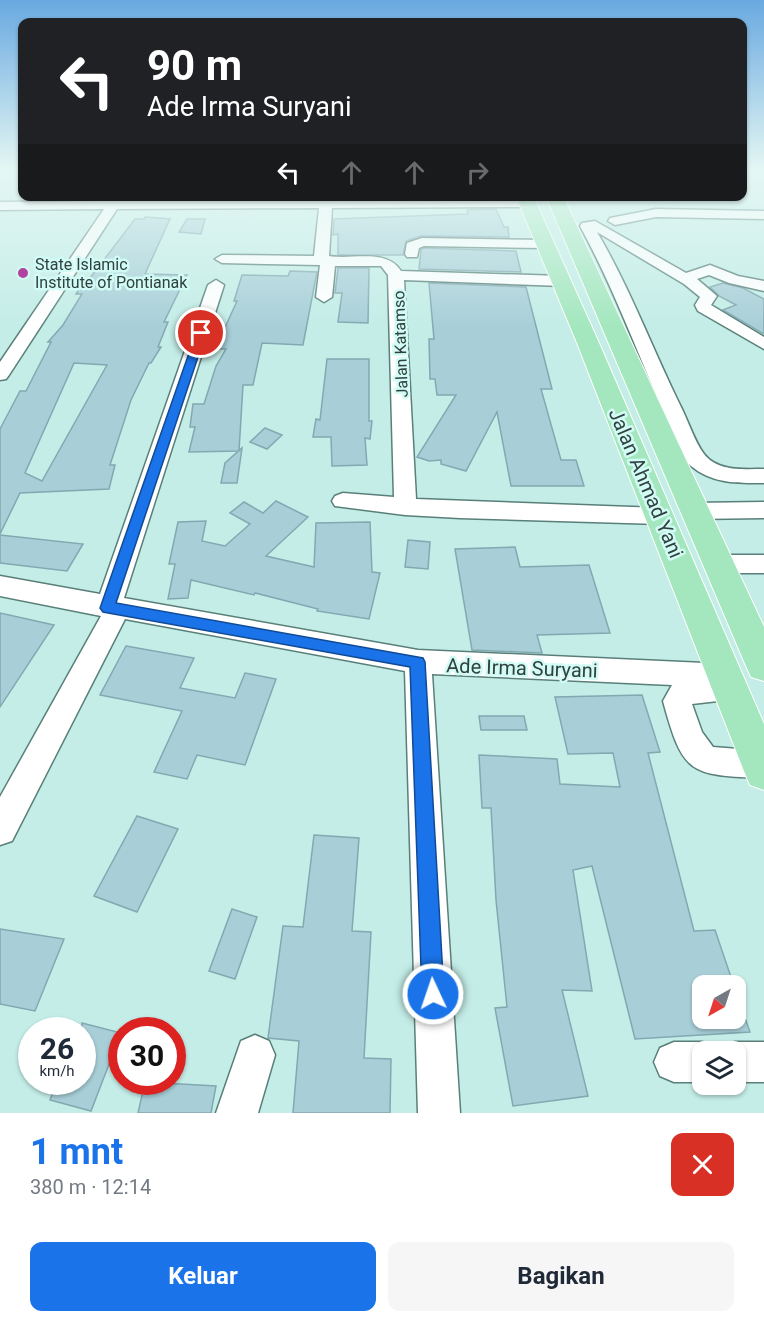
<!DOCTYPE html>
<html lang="id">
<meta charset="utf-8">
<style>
:root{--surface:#fff;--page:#f6f6f7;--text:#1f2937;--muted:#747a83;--accent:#1a73e8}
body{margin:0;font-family:Roboto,sans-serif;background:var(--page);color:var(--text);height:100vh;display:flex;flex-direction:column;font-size:22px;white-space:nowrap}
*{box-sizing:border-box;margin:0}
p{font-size:20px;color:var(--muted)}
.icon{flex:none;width:33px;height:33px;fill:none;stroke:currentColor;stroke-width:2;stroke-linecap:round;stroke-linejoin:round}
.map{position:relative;height:1113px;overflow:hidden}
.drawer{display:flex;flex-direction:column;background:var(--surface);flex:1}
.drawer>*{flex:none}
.top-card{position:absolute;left:18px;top:18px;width:729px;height:183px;border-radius:12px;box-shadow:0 2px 4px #0004;background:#202124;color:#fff;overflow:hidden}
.needle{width:39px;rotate:219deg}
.fabs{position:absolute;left:692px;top:975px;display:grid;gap:12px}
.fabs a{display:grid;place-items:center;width:54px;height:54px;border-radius:12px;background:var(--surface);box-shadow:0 2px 4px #0004;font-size:30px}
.speed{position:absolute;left:18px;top:1017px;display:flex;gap:12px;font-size:30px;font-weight:700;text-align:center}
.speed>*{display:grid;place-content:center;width:78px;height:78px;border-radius:50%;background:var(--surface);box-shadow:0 2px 4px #0004;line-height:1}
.speed small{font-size:15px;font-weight:400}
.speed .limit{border:9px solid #d22;background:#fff;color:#111}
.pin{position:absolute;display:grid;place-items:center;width:51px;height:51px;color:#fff;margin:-26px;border:3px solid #fff;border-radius:50%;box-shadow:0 2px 6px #0007}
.me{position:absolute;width:66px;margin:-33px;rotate:357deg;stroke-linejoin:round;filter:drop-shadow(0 0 4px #0008)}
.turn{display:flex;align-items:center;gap:21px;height:126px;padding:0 30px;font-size:27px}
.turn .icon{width:78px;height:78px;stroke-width:2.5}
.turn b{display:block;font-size:42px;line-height:51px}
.lanes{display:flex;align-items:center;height:57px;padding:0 30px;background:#0003;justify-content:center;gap:30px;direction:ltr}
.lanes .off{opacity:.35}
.round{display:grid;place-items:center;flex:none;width:63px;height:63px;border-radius:12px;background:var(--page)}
.overview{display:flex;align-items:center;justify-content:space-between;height:102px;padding:0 30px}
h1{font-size:36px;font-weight:700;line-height:45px;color:var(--accent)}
.button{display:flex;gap:12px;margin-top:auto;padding:12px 30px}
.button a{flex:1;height:69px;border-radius:12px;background:var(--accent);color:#fff;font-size:24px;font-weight:700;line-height:69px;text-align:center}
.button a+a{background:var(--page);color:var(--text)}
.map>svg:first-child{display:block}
</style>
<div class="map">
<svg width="764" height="1113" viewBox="0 0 764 1113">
<rect width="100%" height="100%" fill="#c4ede7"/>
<g fill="#a8cfd8" stroke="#82a8b1" stroke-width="1.5" fill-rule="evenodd">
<path d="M496 209 504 227H508L509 237 421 236 406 241 403 255H338V234L333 235 334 219 468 214 467 210Z"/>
<path d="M145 217 170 219 145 274 187 275 164 322H168L158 347H161L151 363H149L131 400 110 465H115L109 489 20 493 0 534V429L20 391H26L51 342H48L63 325 82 294H76L86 278H90L135 219H144ZM74 363 107 365 42 481 25 473Z"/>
<path d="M187 219H205L201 234 179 232Z"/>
<path d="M424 248 516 251 521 272 419 269 421 250Z"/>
<path d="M338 268H369L368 323 338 322 342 293H335Z"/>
<path d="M290 271 317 272 303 345 262 343 253 385H243L239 451 189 452 195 427H190L193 404H204L216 366 226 349H211L216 333 222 334 237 301H234L242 275 288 276Z"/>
<path d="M429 283 526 287 552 389H541L561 460H576L584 486H511L497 412 466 471 441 464V460L429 461 417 457 456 395H437L435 379H430L429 339H434Z"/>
<path d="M723 283 743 288 764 299V334L723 310 736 305 719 296 710 287Z"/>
<path d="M327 359H369V421H372L370 439 365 438 367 465 332 466 331 437H313L316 419 320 420Z"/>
<path d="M265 428 282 435 267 449 250 442Z"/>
<path d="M242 448 237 483H221L225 463Z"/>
<path d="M276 501 308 517 266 556 314 567 316 523 370 522 372 572 380 573 369 619 317 611 318 609 255 593 254 595 191 580 188 598 168 599 175 564H169L178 522 206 521 202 541 225 546 250 524 230 513 244 502 263 513Z"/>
<path d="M0 535 83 544 67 571 0 563Z"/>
<path d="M408 540 430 542 428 569 405 567Z"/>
<path d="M515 547 520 567 589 565 610 633 537 635 542 653 472 650 455 549Z"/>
<path d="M0 613 54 625 0 707Z"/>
<path d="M126 646 194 658 180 688 235 698 245 673 276 679 245 765 197 755 187 779 154 772 182 711 100 695Z"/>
<path d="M642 695 660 752 648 753 694 931 715 930 734 986H702V1018H745L750 1032 635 1039 592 866 573 870 592 991 562 990 588 1096 513 1106 495 1008 507 1007 496 900 491 808H482L479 755 557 759 560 784 620 787 613 753 568 754 555 697Z"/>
<path d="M479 716H524L527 730H481Z"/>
<path d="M137 816 178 829 137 912 94 896Z"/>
<path d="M314 835 359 838 352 931 371 932 364 1058 391 1059 390 1113H293L299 1041 268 1038 283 926 303 927Z"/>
<path d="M232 909 257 917 235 979 209 971Z"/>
<path d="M0 929 64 939 35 1011 0 1004Z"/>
<path d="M82 1023 121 1033 91 1111 50 1100 57 1082H82Z"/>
<path d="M145 1082 216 1086 211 1113H138Z"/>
</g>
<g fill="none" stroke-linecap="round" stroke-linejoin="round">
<g stroke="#597f79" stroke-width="3">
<g id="minor">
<path d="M112 196H125L122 201 532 200 533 203 532 206 527 207 332 208 329 256C352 260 387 248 401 271L562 276 570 281 562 286 404 280 416 499 660 508 668 510 671 516 668 522 660 524 460 518 405 515 335 506 332 501 335 496 343 493 394 497 388 275 381 266H335L332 297 324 302 316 297 320 265 222 263 215 259 222 255 314 256 319 208 117 209 9 375 6 379 0 380V362L104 209 0 210V202L109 201Z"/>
<path d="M656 209 764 211V219L656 217 615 225 608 221 610 218Z"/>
<path d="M595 221 686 273 710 265 738 276 764 281V291L729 283 709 275 697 279 717 296 711 305 764 337V349L698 311 695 305 700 297 684 284 597 232C630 288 652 348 680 405 688 420 694 441 704 454 718 472 744 469 764 469V483C737 483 713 484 691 466 679 455 673 431 666 417 637 353 614 288 580 226L582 223Z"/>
<path d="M422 238 545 240 552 244 545 248 424 246 419 248 417 257H407L405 254 407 243Z"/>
<path d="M216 280 224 285 124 598 418 650 726 664 736 668 740 676 736 684 731 686 732 689 728 698 718 701 692 704 702 732 713 747 764 751V777L761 778C689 775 683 774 663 701L672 685 432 674 460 1113H418L405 671 125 619 12 841 0 845V797L101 616 0 596V576L100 594 208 285Z"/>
<path d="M764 502V518L694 519 686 517 683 511 686 505 694 503Z"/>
<path d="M718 555H764V573H718L709 570 706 564 709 558Z"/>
<path d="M255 1035 269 1041 275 1055 258 1113H216L241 1041Z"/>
<path d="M674 1042H702L716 1048 718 1052H702V1082H674L660 1076 654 1062 660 1048Z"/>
<path d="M735 1042H764V1082H735V1052H719L721 1048Z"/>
</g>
</g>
<g stroke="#fff" stroke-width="2">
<g id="major">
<path d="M516 196H533L599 343 764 724V790L750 785 744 771 577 343Z"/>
<path d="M546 196H563L764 627V681L751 677 746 666Z"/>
</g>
</g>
<use href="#minor" fill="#fff" fill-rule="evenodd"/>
<use href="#major" fill="#a4e7be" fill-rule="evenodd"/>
</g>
<linearGradient id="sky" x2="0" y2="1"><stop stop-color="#69a9e0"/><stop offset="0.52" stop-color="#e4f7f4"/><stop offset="1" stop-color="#e4f7f4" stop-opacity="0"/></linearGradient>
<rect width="764" height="327" fill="url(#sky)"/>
<path fill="#1a73e8" stroke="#114b97" stroke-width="1.5" d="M201 330 206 333 116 603 423 658 425 662 444 994 441 1002 433 1005 425 1002 422 994 410 667 108 613 103 612 100 608 196 333Z"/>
<circle fill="#b343a0" stroke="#d1fbf4" stroke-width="2" cx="23" cy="273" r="6"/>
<g text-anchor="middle" stroke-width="5" stroke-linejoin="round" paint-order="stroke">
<g font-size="16" fill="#30413e" stroke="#d1fbf4" text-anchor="start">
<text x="35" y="270">State Islamic<tspan x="35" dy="18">Institute of Pontianak</tspan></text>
</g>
<g font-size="16" fill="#30413e" stroke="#d1fbf4">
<text transform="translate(400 344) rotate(-92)" y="6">Jalan Katamso</text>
</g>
<g font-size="20" fill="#30413e" stroke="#d1fbf4">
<text transform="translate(646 483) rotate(67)" y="7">Jalan Ahmad Yani</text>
<text transform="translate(522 668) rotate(2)" y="7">Ade Irma Suryani</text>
</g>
</g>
</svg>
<div class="fabs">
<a><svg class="needle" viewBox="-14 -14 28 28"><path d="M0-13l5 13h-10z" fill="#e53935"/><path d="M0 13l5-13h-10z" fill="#747a83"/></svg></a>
<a><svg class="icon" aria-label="layers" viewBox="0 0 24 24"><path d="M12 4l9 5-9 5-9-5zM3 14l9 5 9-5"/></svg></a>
</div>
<div class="speed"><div>26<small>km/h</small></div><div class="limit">30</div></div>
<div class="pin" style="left:201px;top:333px;background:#d93025"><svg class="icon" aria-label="arrive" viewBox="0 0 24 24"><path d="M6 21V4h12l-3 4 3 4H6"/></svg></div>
<svg class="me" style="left:433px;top:994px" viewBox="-20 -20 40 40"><circle r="17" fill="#1a73e8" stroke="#fff" stroke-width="3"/><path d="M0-11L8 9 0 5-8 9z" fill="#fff"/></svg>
<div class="top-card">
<div class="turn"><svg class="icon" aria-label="left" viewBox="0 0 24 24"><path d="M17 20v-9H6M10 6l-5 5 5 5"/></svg><div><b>90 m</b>Ade Irma Suryani</div></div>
<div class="lanes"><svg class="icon" aria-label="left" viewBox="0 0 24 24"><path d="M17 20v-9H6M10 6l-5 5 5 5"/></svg><svg class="icon off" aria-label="ahead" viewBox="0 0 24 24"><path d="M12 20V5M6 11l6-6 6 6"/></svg><svg class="icon off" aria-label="ahead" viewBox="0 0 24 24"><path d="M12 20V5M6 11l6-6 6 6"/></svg><svg class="icon off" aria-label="right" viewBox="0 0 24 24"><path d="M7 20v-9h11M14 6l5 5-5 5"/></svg></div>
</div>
</div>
<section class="drawer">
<div class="overview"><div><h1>1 mnt</h1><p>380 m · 12:14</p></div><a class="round" style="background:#d93025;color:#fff"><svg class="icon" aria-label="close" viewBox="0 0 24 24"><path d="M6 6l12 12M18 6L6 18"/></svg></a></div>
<div class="button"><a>Keluar</a><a>Bagikan</a></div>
</section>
